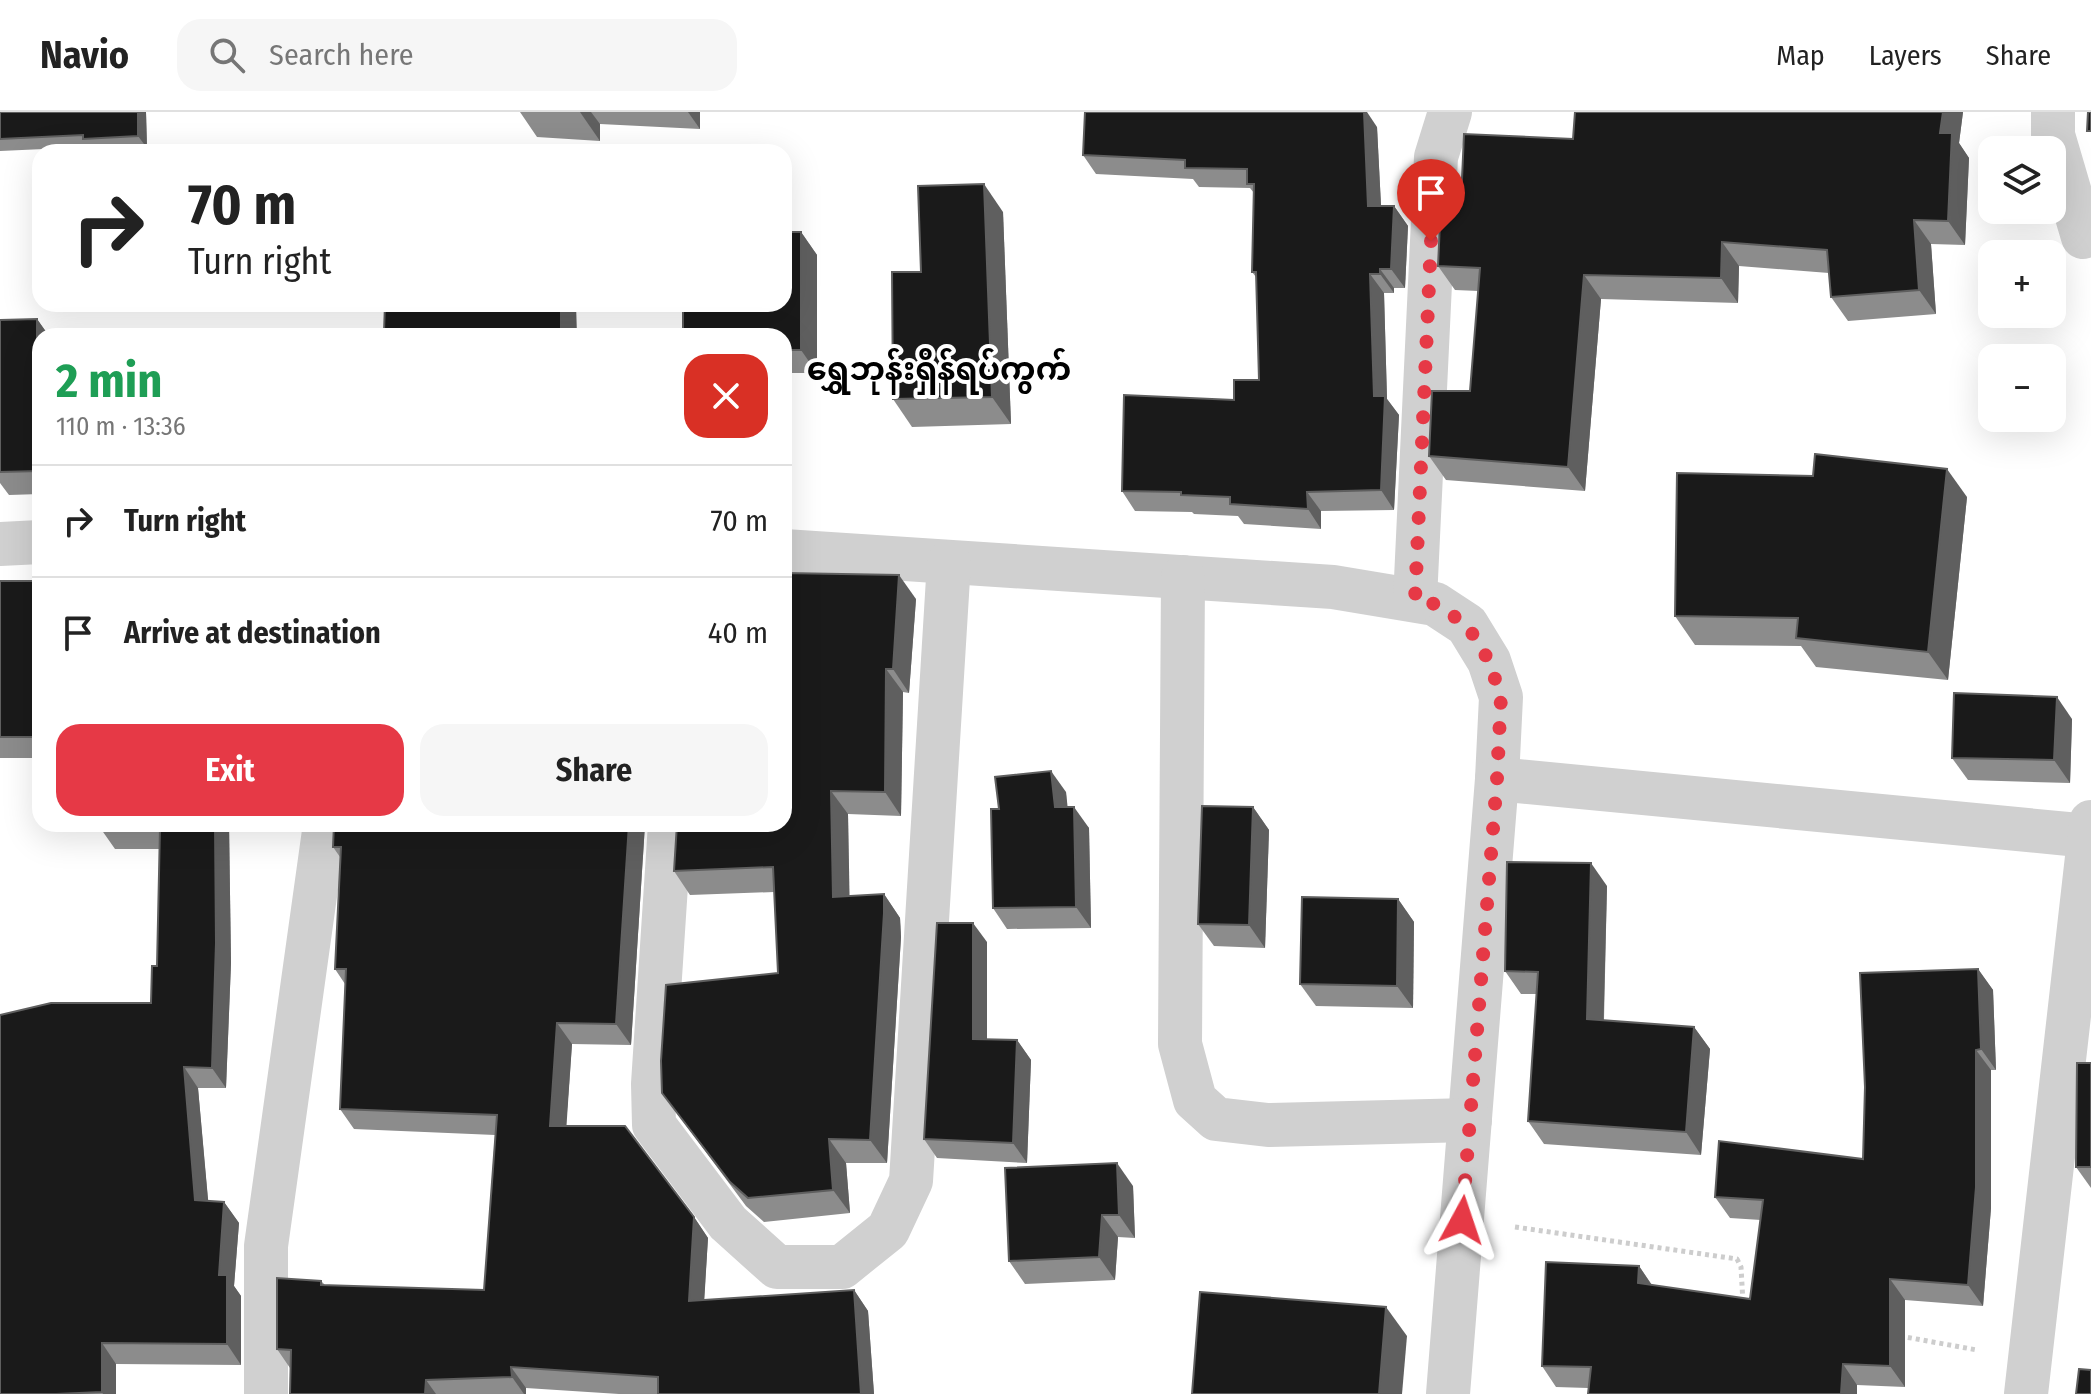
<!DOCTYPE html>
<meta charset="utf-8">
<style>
:root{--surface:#fff;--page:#f6f6f6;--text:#222;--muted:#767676;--line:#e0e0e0;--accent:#e63946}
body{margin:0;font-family:"Fira Sans Condensed","Noto Sans Myanmar",sans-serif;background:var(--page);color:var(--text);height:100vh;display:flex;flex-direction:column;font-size:30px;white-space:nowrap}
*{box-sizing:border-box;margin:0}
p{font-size:26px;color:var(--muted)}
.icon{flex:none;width:44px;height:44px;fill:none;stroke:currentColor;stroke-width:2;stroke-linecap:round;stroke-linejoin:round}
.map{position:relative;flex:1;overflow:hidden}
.drawer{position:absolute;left:32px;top:216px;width:760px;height:504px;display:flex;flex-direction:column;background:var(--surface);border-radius:24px;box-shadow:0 8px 32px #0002}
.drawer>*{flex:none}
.banner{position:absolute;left:32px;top:32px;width:760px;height:168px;border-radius:24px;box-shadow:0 8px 32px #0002;background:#fff;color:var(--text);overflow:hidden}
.buttons{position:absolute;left:1978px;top:24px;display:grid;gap:16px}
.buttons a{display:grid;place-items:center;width:88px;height:88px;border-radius:16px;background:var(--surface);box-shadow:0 8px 32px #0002;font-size:40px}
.pin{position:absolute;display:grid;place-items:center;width:68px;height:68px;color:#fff;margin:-82px -34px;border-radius:50% 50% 50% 0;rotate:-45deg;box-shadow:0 0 8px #0007}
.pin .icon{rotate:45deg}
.me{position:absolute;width:88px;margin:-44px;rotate:5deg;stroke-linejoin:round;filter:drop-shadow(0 0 6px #0008)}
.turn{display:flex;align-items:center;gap:28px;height:168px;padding:0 24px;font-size:36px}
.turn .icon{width:104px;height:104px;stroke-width:2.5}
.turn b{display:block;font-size:56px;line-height:68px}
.round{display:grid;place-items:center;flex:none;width:84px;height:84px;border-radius:24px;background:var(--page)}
.head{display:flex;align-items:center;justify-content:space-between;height:136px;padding:0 24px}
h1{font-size:48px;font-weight:700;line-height:60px;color:#1e9e55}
.button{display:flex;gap:16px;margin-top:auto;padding:16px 24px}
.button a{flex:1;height:92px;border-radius:24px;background:var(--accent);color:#fff;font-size:32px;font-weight:700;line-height:92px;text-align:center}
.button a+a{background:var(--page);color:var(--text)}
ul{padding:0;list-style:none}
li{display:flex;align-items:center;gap:24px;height:112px;padding:0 24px;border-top:2px solid var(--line)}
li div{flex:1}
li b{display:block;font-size:30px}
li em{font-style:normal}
header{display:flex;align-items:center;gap:48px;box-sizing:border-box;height:112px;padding:0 40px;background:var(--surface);border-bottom:2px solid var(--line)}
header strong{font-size:38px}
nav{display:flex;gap:44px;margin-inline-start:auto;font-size:28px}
.search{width:560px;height:72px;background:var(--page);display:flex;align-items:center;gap:20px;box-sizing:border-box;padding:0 28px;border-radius:24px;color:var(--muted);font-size:30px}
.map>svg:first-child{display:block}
</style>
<header>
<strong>Navio</strong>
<div class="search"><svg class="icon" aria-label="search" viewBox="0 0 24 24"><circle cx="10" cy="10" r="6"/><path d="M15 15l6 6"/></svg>Search here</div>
<nav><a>Map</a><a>Layers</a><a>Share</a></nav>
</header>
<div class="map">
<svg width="2091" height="1282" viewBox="0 0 2091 1282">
<rect width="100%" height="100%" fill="#fff"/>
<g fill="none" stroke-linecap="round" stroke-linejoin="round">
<g stroke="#cdcdcd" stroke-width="5" stroke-dasharray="4 4" stroke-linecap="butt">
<path d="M1515 1115 1737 1147 1741 1155 1743 1191"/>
<path d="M1900 1224 1977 1238"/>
</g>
<g stroke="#d0d0d0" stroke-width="44">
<path d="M2053 0V23L2083 125"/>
<path d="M0 432 40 430"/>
<path d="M784 439 1333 475 1435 492 1467 513 1489 549 1501 585 1497 667 1448 1282"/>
<path d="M1183 465 1180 932 1195 988 1216 1007 1268 1013 1470 1008"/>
<path d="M1415 488 1436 45 1450 0"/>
<path d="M1497 667 2089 724"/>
<path d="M670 712 653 972 654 1013 728 1111 777 1155H842L888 1118 911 1069 949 450"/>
<path d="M266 1282V1134L325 712"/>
<path d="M2026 1282 2091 710"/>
</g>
</g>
<g fill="#8c8c8c">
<path d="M0 0H146L147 36 92 39 88 35 0 39Z"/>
<path d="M520 0H700V17L600 12V29L537 25Z"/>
<path d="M1575 0H1963L1959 31 1969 46 1965 133 1931 132 1936 202 1848 209 1831 185 1829 161 1739 154 1738 191 1601 187 1585 379 1446 368 1429 344 1470 279 1479 179 1455 178 1438 154 1461 90 1573 27Z"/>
<path d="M1377 15 1381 94H1394L1408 114 1405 176H1394V181H1384L1387 287 1399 303 1394 398 1321 399V417L1244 412 1238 404 1194 402 1192 400 1135 399 1122 379 1259 268 1256 165 1252 160 1254 81 1250 76 1199 75 1193 67 1096 62 1083 43Z"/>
<path d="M1003 100 1011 312 912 315 893 287 921 160Z"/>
<path d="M801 120 817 143V261H784V224Z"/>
<path d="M37 207 49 224H40V382L9 383 0 371V208Z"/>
<path d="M1967 385 1948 568 1816 555 1801 534 1695 533 1675 504Z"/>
<rect x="0" y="469" width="40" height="177"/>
<path d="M916 487 909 581 903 580 901 704 848 702 849 784 884 782 900 806 901 825 887 1051H846L850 1101 764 1110 746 1094 662 981 778 861 774 780 690 783 674 759 784 712Z"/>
<path d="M2072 607 2070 671 1968 668 1952 646Z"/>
<path d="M1066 680 1067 695 1089 716 1091 816 1007 817 993 796 999 697Z"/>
<path d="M1253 695 1269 718 1265 836 1214 834 1198 812Z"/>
<path d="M101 712H229L231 851 226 976H198L208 1089 224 1090 239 1111 234 1174 241 1184V1253L116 1252V1282H0L151 891 157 854 160 737H115L101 717Z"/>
<path d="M334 712H645L631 933 572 932 566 1014 694 1105 708 1126 704 1188 854 1178 868 1199 874 1282H619L526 1276V1282H290V1256L277 1237 321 1169 325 1173 484 1178 495 1023 354 1017 340 997 345 872 335 857 340 745 333 735Z"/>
<path d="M1607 774 1604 908 1694 915 1710 937 1701 1043 1544 1032 1528 1009 1537 882H1521L1505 859Z"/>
<path d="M1398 787 1414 810 1413 896 1316 894 1300 872Z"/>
<path d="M987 830V927L1017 928 1031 948 1027 1051 937 1046 924 1027Z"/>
<path d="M1978 857 1993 878 1996 958H1991V1096L1983 1194 1905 1188V1275L1857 1273 1588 1276 1556 1275 1542 1254 1639 1154 1652 1173 1750 1187 1761 1108 1730 1106 1715 1085 1863 1047Z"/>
<path d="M2091 951V1076L2076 1055Z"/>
<path d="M1133 1074 1135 1126 1118 1125 1115 1168 1025 1172 1009 1149Z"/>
</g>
<g fill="#5f5f5f">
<path d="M138 0H146L147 36 138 24Z"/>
<path d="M580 0H591L600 12V29Z"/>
<path d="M688 0H700V17Z"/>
<path d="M1364 0H1367L1377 15 1382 113 1368 94Z"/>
<path d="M1943 0H1963L1959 31 1969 46 1965 133 1948 109 1940 21Z"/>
<path d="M984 72 1003 100 1011 312 992 285Z"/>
<path d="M1394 94 1408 114 1405 176 1391 157Z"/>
<path d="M1914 108 1931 132 1936 202 1919 178Z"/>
<path d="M801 120 817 143V261L801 238Z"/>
<path d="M1722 130 1739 154 1738 191 1721 166Z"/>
<path d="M1380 157 1394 176V181L1380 162Z"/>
<path d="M1370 162 1384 181 1387 287 1399 303 1394 398 1381 378 1374 284Z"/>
<path d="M1584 163 1601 187 1585 379 1568 355Z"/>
<path d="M561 192H576L577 224 561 223Z"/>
<path d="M37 207 49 224H40V233L37 229Z"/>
<path d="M1947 357 1967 385 1948 568 1928 540Z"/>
<path d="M1307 380 1321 399V417L1308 397Z"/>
<path d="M899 463 916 487 909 581 893 557Z"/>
<path d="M886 557 903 580 901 704 885 680Z"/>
<path d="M2057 585 2072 607 2070 671 2054 648Z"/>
<path d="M1051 659 1066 680 1070 717 1055 695Z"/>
<path d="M831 679 848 702 850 808 833 785Z"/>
<path d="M1074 695 1089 716 1091 816 1076 795Z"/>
<path d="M1253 695 1269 718 1265 836 1249 813Z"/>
<path d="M215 712H229L231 851 226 976 212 956Z"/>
<path d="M629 712H645L631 933 616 912Z"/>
<path d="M1591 751 1607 774 1603 930 1587 907Z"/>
<path d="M884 782 900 806 901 825 887 1051 870 1028Z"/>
<path d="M1398 787 1414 810 1413 896 1397 874Z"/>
<path d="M973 811 987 830V946L973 927Z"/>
<path d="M1978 857 1993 878 1996 958 1981 937Z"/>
<path d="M557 911 572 932 565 1035 550 1014Z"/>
<path d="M1694 915 1710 937 1701 1043 1686 1020Z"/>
<path d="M1017 928 1031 948 1027 1051 1013 1031Z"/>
<path d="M1976 938 1991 958V1096L1983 1194 1968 1173Z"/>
<path d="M184 955 198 976 210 1109 195 1088Z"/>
<path d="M829 1027 846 1051 850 1101 833 1078Z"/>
<path d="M1117 1051 1133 1074 1135 1126 1119 1103Z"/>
<path d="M224 1090 239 1111 234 1174 241 1184V1253L227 1232 219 1163Z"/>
<path d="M1102 1103 1118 1125 1115 1168 1099 1145Z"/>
<path d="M694 1105 708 1126 703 1209 689 1189Z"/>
<path d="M1639 1154 1653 1175 1638 1171Z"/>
<path d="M1890 1167 1905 1188V1275L1890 1254Z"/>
<path d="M854 1178 868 1199 874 1282H861Z"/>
<path d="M1386 1195 1407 1224 1402 1282H1379Z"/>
<path d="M102 1231 116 1252V1282H103L102 1280Z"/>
<path d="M1843 1252 1857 1273V1282H1841Z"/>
<path d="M511 1255 526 1276V1282H524L512 1265Z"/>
<path d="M426 1268 436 1282H425Z"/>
</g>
<g fill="#1a1a1a" stroke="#5f5f5f" stroke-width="2">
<path d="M0 0H138V24L83 27V23L0 27Z"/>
<path d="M1085 0H1364L1368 94H1394L1391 157H1380V162H1370L1374 284H1385L1381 378 1307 380 1308 397 1230 392V385L1181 383V380L1122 379 1124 283 1234 288V268H1259L1256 160H1252L1254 72H1247V57L1185 56V48L1083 43Z"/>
<path d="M1575 0H1943L1940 21H1952L1948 109 1914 108 1919 178 1831 185 1827 138 1722 130 1721 166 1584 163 1568 355 1429 344 1432 279H1470L1480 156 1438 154 1441 90H1461L1464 22 1573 27Z"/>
<path d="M2088 0H2091V19H2087Z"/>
<path d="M984 72 992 285 893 287 892 160H921L918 74Z"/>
<path d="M784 120H801V238H784V224H683V192H784Z"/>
<path d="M385 192H561V223L223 224 384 220Z"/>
<path d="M37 207V229H40V359L0 360V208Z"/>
<path d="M1815 342 1947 357 1928 540 1796 526 1798 506 1675 504 1677 361 1813 364Z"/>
<path d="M784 461 899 463 893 557H886L885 680 831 679 833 785 884 782V801L870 1028 829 1027 833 1078 748 1086 730 1070 662 981 661 949 666 873 778 861 773 755 674 759 677 712H784Z"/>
<rect x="0" y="469" width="40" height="156"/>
<path d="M1954 581 2057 585 2054 648 1952 646Z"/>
<path d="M1051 659 1055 695H1074L1076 795 993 796 991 697H999L995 665Z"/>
<path d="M1202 694 1253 695 1249 813 1198 812Z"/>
<path d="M101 712H215L216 831 212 956 184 955 195 1088 224 1090 219 1163H227V1232L102 1231V1280L56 1282H0V903L51 891H151L152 854H157L160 716 101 717Z"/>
<path d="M334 712H629L616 912 557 911 550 1014H625L694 1105 689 1189 854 1178 861 1282H658V1265L511 1255 512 1265 426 1268 425 1282H290L291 1238 277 1237V1166L321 1169V1173L484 1178 497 1003 340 997 346 857H335L341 735H333Z"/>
<path d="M1507 750 1591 751 1587 907 1694 915 1686 1020 1528 1009 1538 860 1505 859Z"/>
<path d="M1302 785 1398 787 1397 874 1300 872Z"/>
<path d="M937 811H973V927L1017 928 1013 1031 924 1027Z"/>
<path d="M1978 857 1981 937 1976 938V1075L1968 1173 1890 1167V1254L1843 1252 1841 1282H1588L1591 1255 1542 1254 1546 1150 1639 1154 1638 1171 1750 1187 1763 1088 1715 1085 1719 1029 1863 1047 1865 975 1860 861Z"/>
<path d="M2077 951H2091V1055H2076Z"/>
<path d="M1117 1051 1119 1103H1102L1099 1145 1009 1149 1005 1056Z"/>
<path d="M1200 1180 1386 1195 1379 1282H1192Z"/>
<path d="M2079 1257 2091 1258V1282H2076Z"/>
</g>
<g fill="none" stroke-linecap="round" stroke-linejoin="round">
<path stroke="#e63946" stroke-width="14" stroke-dasharray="0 25.2" d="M1431 129 1415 488 1435 492 1467 513 1489 549 1501 585 1497 667 1462 1108"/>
</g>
<g text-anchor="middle" stroke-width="8" stroke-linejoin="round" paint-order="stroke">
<g font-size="32" font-weight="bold" fill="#000" stroke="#fff">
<text x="939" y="268">ရွှေဘုန်းရှိန်ရပ်ကွက်</text>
</g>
</g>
</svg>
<div class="buttons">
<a><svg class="icon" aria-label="layers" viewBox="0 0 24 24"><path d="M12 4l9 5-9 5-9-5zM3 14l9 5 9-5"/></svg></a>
<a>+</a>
<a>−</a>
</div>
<div class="pin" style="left:1431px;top:129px;background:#d93025"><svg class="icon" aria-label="arrive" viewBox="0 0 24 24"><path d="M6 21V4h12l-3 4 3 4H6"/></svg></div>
<svg class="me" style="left:1462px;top:1108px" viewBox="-20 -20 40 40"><path d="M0-17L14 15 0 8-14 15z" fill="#e63946" stroke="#fff" stroke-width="4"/></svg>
<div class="banner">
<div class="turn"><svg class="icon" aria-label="right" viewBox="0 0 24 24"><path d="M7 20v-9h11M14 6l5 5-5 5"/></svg><div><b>70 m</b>Turn right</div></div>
</div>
<section class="drawer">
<div class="head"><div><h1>2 min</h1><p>110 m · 13:36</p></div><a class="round" style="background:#d93025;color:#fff"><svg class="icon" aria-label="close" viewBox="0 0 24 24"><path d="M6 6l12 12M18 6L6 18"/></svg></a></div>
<ul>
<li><svg class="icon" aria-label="right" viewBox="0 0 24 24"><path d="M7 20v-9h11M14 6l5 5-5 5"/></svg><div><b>Turn right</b></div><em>70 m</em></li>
<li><svg class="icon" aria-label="arrive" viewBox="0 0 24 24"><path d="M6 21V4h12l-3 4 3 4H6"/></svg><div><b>Arrive at destination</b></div><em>40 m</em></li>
</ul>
<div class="button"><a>Exit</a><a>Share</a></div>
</section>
</div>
